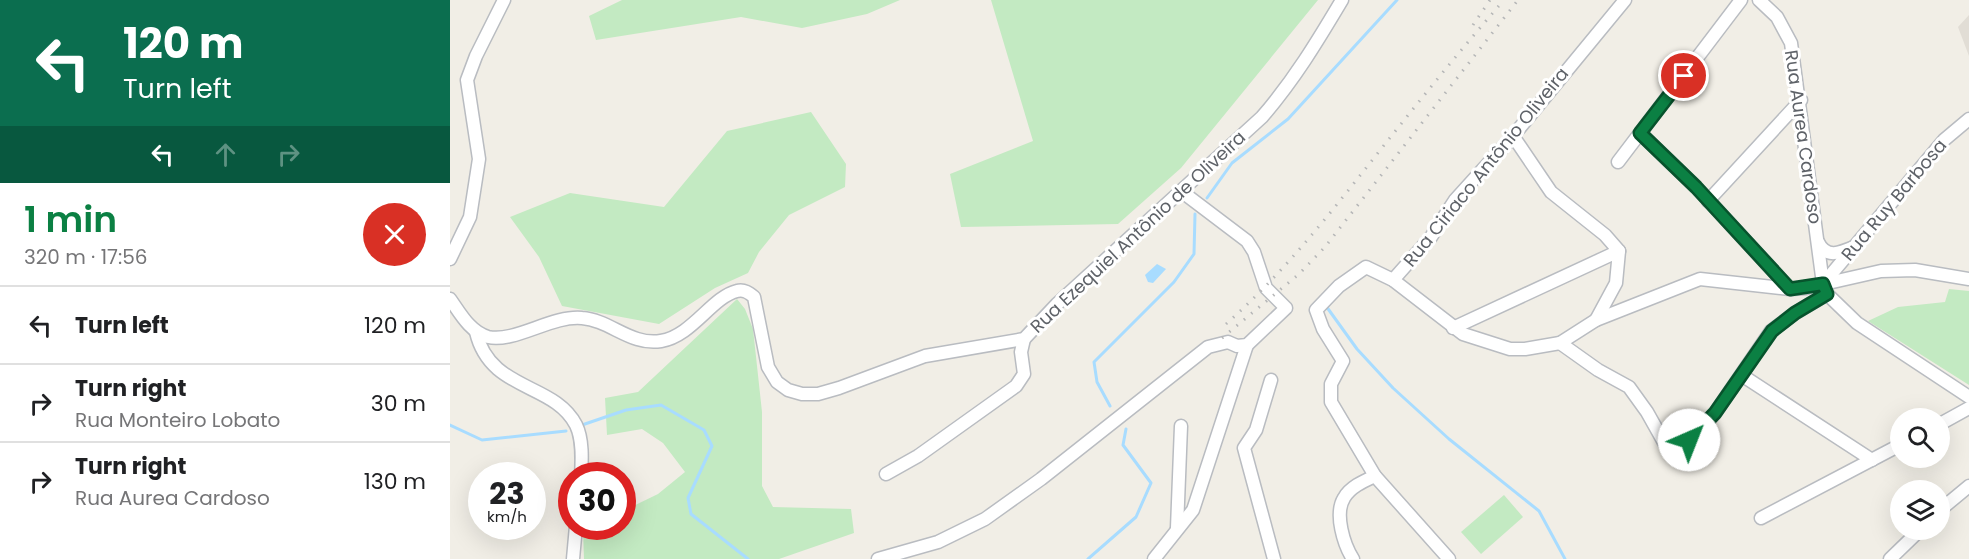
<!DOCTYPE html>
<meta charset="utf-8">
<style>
:root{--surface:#fff;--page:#f2f2f2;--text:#202124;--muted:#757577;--line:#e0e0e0;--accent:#0b8043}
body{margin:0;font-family:Poppins,sans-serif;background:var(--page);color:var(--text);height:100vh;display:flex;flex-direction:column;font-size:22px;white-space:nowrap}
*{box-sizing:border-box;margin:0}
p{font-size:20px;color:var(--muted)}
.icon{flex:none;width:33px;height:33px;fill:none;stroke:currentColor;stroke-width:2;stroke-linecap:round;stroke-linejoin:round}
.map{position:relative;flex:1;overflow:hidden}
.drawer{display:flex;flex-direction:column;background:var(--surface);width:450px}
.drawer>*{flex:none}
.banner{background:#0b6e4f;color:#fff;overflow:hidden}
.tools{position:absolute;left:1440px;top:408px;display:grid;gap:12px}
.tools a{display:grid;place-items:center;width:60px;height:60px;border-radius:50%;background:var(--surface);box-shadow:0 6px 24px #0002;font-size:30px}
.speed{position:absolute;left:18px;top:462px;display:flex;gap:12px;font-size:30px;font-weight:700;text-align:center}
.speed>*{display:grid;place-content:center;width:78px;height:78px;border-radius:50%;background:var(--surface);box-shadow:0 6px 24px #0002;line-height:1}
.speed small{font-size:15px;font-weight:400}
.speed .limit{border:9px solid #d22;background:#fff;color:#111}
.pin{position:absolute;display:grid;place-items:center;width:51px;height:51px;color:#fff;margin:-26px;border:3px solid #fff;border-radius:50%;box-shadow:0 2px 6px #0007}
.me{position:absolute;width:66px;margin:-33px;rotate:44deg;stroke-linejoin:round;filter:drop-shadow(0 0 4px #0008)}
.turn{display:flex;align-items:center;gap:21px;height:126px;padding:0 24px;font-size:27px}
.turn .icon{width:78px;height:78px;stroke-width:2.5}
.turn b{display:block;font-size:42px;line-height:51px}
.lanes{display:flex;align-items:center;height:57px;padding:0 24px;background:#0003;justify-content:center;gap:30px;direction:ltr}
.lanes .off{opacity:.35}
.round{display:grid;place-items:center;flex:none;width:63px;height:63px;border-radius:32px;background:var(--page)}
.headline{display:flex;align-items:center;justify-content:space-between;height:102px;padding:0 24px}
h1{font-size:36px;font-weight:600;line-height:45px;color:var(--accent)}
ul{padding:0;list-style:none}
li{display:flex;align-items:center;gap:18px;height:78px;padding:0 24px;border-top:2px solid var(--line)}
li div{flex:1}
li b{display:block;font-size:22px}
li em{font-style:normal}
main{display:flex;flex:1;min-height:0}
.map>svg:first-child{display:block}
</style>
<main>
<section class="drawer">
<div class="banner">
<div class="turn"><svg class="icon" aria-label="left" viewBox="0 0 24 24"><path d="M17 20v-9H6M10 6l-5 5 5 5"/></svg><div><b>120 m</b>Turn left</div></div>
<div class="lanes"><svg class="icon" aria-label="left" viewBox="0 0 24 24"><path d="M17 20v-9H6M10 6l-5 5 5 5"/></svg><svg class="icon off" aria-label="ahead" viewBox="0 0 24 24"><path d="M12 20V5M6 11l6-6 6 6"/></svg><svg class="icon off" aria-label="right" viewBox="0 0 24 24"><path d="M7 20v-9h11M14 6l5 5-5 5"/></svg></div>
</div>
<div class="headline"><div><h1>1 min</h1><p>320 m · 17:56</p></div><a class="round" style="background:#d93025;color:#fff"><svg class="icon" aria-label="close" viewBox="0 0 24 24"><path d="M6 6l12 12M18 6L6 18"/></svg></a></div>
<ul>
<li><svg class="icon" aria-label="left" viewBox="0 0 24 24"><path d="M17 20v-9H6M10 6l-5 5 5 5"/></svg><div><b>Turn left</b></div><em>120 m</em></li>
<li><svg class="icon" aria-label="right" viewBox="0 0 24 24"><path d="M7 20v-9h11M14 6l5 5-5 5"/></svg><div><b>Turn right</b><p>Rua Monteiro Lobato</p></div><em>30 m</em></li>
<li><svg class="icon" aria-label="right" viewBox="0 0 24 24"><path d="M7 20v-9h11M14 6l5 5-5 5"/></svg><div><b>Turn right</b><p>Rua Aurea Cardoso</p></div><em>130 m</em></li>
</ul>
</section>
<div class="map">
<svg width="1519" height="559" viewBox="0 0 1519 559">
<rect width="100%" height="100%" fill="#f1eee6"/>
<path fill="#e1ddd5" d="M1519 15V56L1508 27Z"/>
<g fill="#c3eac2">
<path d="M172 0H450L417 14 352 28 291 17 146 40 139 16Z"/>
<path d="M541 0H868L731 168 668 224 511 227 500 174 583 141Z"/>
<path d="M361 112 396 164 395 187 339 215 309 252 298 273 265 288 209 324 112 306 89 257 60 217 120 193 214 207 277 131Z"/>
<path d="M1499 289 1519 291V385L1418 321 1448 307 1495 302Z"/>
<path d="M287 299 295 309 303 329 312 412V486L323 507 401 509 404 533 329 559H134L133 530 141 527 172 526 173 511 208 494 235 472 213 443 192 429 157 435 155 398 188 392Z"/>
<path d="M1054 495 1073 517 1031 554 1011 532Z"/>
</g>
<path fill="#a8dcff" d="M707 264 716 269 703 283 698 282 695 275Z"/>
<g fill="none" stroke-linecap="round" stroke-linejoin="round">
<g stroke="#a8dcff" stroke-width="3">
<path d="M757 198 782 163 838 119 947 0"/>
<path d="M876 306 907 349 943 388 999 439 1089 511 1115 559"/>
<path d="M660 406 647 382 644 362 724 282 744 254 745 214"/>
<path d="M0 425 32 440 116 431"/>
<path d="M132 425 176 410 211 405 254 430 262 446 238 498 241 514 298 559"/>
<path d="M638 559 686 517 701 483 673 445 676 429"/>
</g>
<g stroke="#b9bcc1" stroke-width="15">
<g id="minor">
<path d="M1190 133 1246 187 1340 289"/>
<path d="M1063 136 1101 192 1155 235 1169 251 1166 283 1146 320"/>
<path d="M1168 162 1291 0"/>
<path d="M1258 201 1351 100"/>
<path d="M1368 242C1376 259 1390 253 1404 247"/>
<path d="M0 259 20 217 29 159 17 80 26 56 54 0"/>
<path d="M943 280 981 237 1005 200 1063 136 1175 0"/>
<path d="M1373 284 1494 140 1519 119"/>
<path d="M1377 294 1407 323 1519 397"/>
<path d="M0 299C10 313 20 332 38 337 65 343 102 315 132 318 160 320 181 346 211 341 242 336 262 297 287 291 294 289 299 293 304 297L318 367 327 382 338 390 352 394H368L389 388 475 356 574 339 607 304 812 117C844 80 867 42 892 0"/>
<path d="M1003 328 1169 251"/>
<path d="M26 332C40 392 104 382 126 425 133 439 132 460 131 476"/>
<path d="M1110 343 1148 370 1179 387 1197 412 1215 444 1225 448 1239 440 1265 413 1321 331 1345 313 1377 294 1373 284 1341 43 1327 17 1309 0"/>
<path d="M1293 376 1422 460"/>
<path d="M821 380 806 430 794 448 824 559"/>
<path d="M1490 424 1519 408"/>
<path d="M436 474 468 456 566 386 574 374 571 352 574 339"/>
<path d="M1490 510 1519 486"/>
<path d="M1311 518 1450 445"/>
<path d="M727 528 731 426"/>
<path d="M123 559 126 526"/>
<path d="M428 559 488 542 535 519 591 479 758 347 778 342 787 346 797 345 836 308 816 288 804 252 797 241 731 191"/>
<path d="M704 559 743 510 797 345"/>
<path d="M903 559C894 545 884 514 894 498 900 487 914 481 925 476"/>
<path d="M999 559 925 476 881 402V384L893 361 873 329 866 310 889 286 916 267 943 280 1013 334 1060 349H1075L1110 343 1146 320 1250 279 1340 289 1356 288 1431 271 1465 270 1519 279"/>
<path d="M1440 559 1470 530"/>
</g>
</g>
<use href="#minor" stroke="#fff" stroke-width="12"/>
<g stroke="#b5b6b7" stroke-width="3" stroke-dasharray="1.5 8" stroke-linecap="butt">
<path d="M1023 25 1040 0"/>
<path d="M776 324C837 270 885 207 935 144 974 95 1013 47 1054 0"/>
<path d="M772 338 849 274 875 247 1068 0"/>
</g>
</g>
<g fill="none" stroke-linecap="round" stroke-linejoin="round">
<g stroke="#07532c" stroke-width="15">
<path id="route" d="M1234 76 1190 133 1246 187 1340 289 1373 284 1377 294 1345 313 1322 331 1265 413 1239 440"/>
</g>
<use href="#route" stroke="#0b8043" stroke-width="10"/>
</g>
<g text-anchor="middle" stroke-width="6" stroke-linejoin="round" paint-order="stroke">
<g font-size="18" fill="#5e6268" stroke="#fff">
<text transform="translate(1353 137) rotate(82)" y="6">Rua Aurea Cardoso</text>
<text transform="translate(1036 167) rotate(-51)" y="6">Rua Ciriaco Antônio Oliveira</text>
<text transform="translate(1444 200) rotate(-50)" y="6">Rua Ruy Barbosa</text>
<text transform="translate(688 232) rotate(-43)" y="6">Rua Ezequiel Antônio de Oliveira</text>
</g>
</g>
</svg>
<div class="tools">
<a><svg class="icon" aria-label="search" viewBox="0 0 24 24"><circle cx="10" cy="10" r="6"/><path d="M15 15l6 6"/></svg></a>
<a><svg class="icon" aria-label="layers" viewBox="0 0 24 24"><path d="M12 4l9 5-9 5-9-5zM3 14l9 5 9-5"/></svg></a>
</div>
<div class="speed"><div>23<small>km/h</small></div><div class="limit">30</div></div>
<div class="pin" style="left:1234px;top:76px;background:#d93025"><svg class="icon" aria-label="arrive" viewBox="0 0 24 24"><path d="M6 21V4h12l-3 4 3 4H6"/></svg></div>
<svg class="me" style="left:1239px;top:440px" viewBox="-20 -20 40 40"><circle r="19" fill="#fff"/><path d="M0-13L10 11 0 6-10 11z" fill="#0b8043"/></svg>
</div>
</main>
